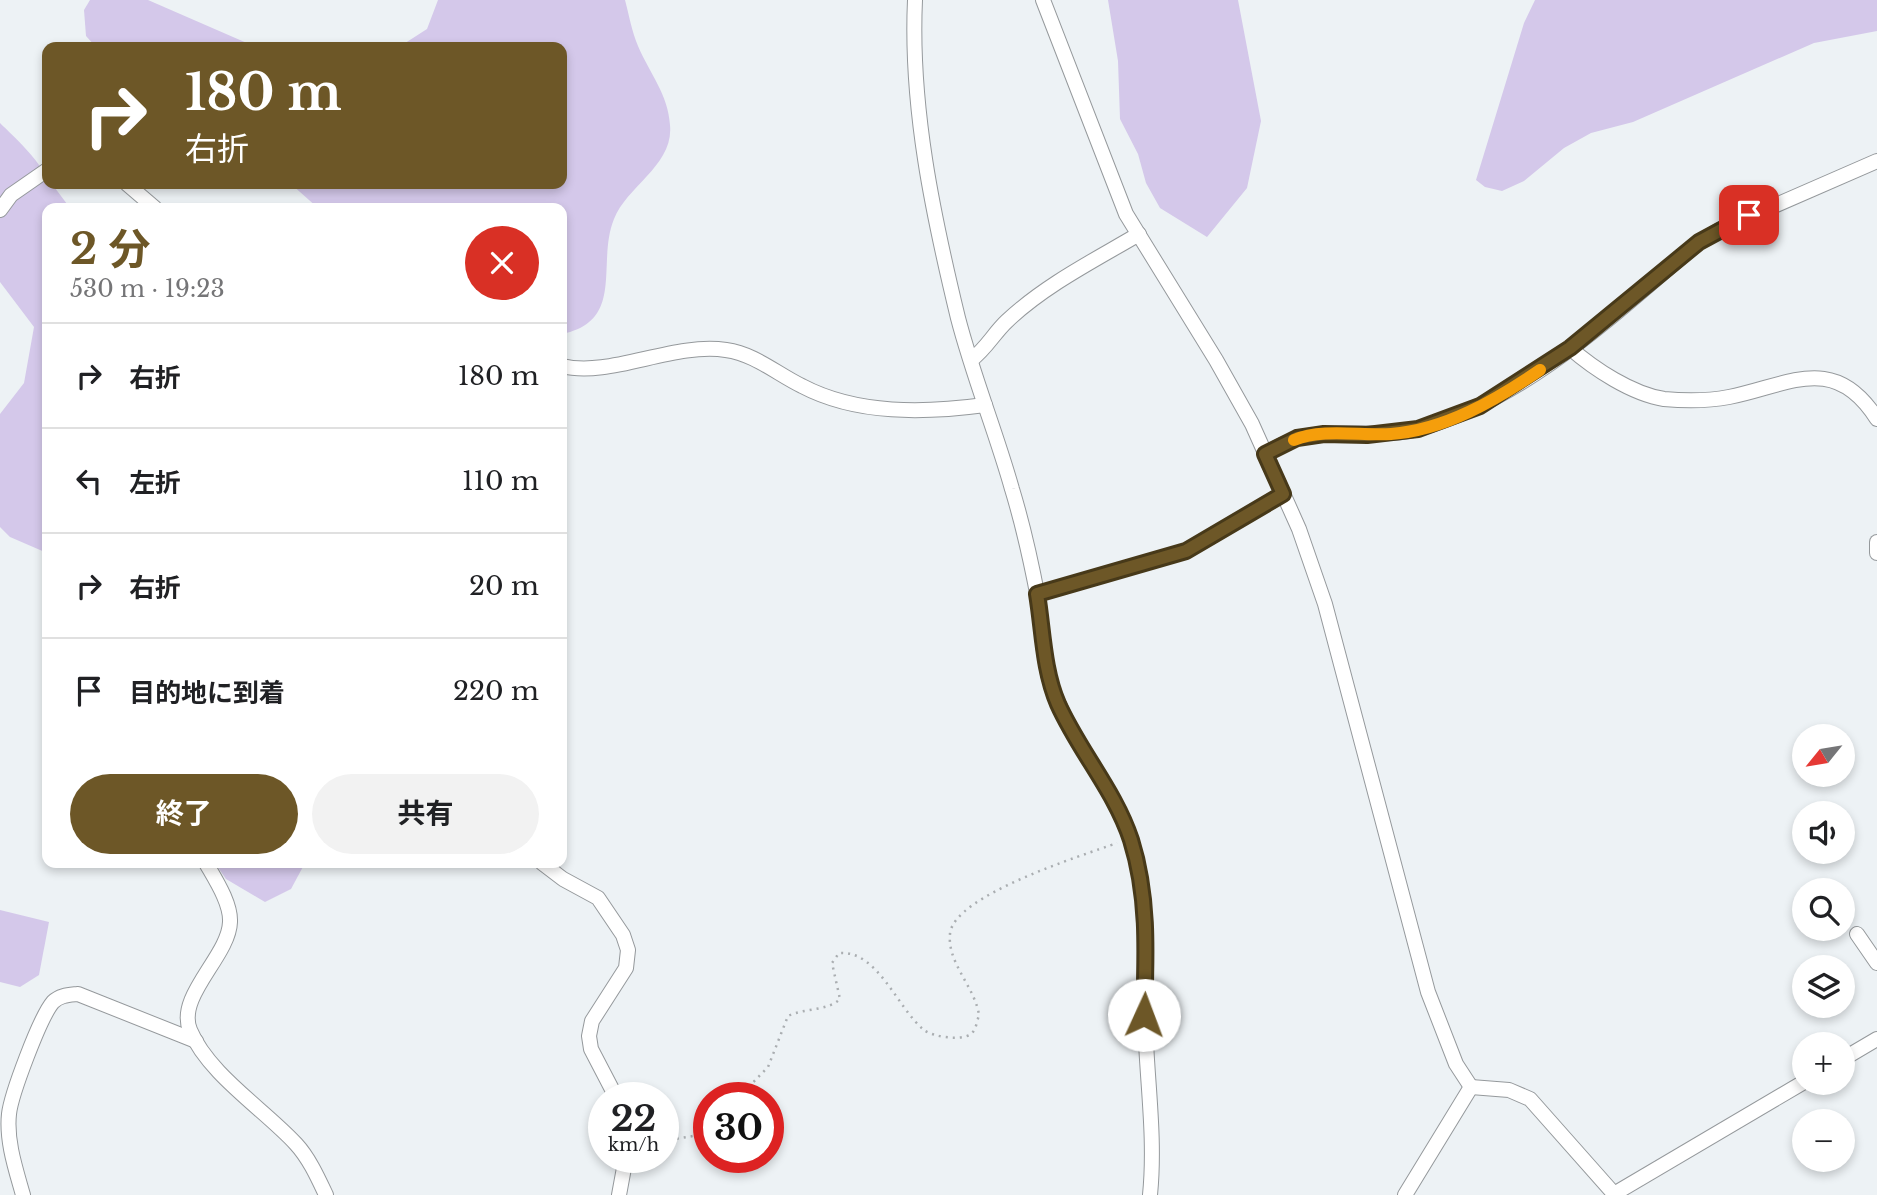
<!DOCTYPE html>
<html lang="ja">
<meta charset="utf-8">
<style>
:root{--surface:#fff;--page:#f2f2f2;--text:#202124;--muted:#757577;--line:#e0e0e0;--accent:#6d5727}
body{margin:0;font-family:"Libre Baskerville","Noto Sans JP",serif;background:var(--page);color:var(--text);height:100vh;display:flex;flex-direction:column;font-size:26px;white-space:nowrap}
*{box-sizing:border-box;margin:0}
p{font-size:23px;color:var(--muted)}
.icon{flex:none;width:38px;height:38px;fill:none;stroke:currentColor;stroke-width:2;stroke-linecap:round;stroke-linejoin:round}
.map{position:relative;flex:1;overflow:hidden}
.side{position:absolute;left:42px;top:203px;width:525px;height:665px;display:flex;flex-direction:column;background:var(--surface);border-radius:14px;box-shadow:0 4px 10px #0003}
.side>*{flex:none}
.hud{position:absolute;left:42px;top:42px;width:525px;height:147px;border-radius:14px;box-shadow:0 4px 10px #0003;background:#6d5727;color:#fff;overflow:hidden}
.needle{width:46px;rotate:240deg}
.tools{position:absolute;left:1792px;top:724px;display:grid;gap:14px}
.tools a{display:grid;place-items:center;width:63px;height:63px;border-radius:50%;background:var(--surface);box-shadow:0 4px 10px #0003;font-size:35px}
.speed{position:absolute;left:588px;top:1082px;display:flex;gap:14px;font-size:35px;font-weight:700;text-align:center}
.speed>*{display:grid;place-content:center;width:91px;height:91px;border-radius:50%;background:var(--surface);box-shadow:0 4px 10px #0003;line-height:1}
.speed small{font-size:18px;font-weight:400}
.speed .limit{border:10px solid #d22;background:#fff;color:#111}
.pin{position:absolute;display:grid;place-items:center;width:60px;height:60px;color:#fff;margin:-30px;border-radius:14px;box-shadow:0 4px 10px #0006}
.me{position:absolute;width:77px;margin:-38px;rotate:2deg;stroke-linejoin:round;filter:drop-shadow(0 0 5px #0008)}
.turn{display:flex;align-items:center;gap:24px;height:147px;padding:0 28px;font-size:32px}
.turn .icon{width:91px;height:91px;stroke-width:2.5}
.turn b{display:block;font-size:49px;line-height:60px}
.round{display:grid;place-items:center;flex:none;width:74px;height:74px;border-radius:37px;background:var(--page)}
.head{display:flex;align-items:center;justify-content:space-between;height:119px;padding:0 28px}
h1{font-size:42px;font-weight:700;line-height:52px;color:var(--accent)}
.button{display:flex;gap:14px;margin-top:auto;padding:14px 28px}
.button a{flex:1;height:80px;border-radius:42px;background:var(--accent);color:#fff;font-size:28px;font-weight:700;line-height:80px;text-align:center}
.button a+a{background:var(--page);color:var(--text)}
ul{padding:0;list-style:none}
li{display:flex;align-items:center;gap:21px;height:105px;padding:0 28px;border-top:2px solid var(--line)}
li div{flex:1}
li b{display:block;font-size:26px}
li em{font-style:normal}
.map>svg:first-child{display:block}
</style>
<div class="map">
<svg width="1877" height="1195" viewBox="0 0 1877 1195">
<rect width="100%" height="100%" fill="#edf2f5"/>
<g fill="#d4c8ea">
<path d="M90 0H148L256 47H96L86 36 84 10Z"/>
<path d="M438 0H625C629 15 632 32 638 46 650 74 668 94 670 125 674 165 627 186 614 219 596 263 626 321 562 334V208H318L291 184H562V47H399L427 29Z"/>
<path d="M1108 0H1238L1261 121 1247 188 1207 237 1160 208 1146 183 1138 154 1120 119 1118 61Z"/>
<path d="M1535 0H1877V31L1814 43 1633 122 1591 133 1564 148 1524 181 1502 191 1485 187 1476 180 1524 23Z"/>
<path d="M0 123C13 136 47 166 47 184H52L70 208H47V553L10 537 0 527V414L24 383 34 327 0 282Z"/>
<path d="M215 863H305L291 889 265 902 226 879Z"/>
<path d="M0 910 49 922 39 975 20 987 0 982Z"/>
</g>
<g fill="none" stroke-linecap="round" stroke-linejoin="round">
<g stroke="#95999c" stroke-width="16">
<g id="minor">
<path d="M915 0C910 107 933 215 958 318 973 376 996 432 1012 489 1023 525 1031 561 1038 598 1042 624 1042 652 1049 678 1066 735 1110 781 1130 838 1151 896 1143 956 1145 1016 1146 1076 1156 1135 1150 1195"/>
<path d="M1043 0 1126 214 1216 360 1252 424 1299 529 1325 604 1428 992 1456 1064 1471 1087"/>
<path d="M127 184 155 208"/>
<path d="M0 210 11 195 47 170"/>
<path d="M1570 348C1594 369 1632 394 1664 399 1685 401 1708 401 1729 397 1787 386 1834 351 1877 419"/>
<path d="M971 360C986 349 994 333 1007 321 1045 285 1095 260 1139 234"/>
<path d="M562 366C610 378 673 342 726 350 755 354 777 374 802 386 857 415 925 413 985 405"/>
<path d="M1265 454C1276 448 1287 441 1299 438 1339 427 1381 440 1421 428 1529 397 1615 313 1699 242L1719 230 1877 161"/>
<path d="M1877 542V553"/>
<path d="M1037 594 1186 551 1283 494"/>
<path d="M206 863C215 879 231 903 230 922 229 956 176 996 190 1030 208 1074 265 1110 296 1144 309 1158 318 1178 326 1195"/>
<path d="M542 863 563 879 598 898 623 935 628 950 626 968 592 1021 589 1036 591 1049 616 1097"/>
<path d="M1857 934 1877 963"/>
<path d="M1843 1059 1877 1039"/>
<path d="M1471 1087 1509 1090 1530 1099 1615 1195"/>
<path d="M1614 1194 1804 1082"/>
<path d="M23 1195C16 1170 6 1141 9 1114 11 1095 40 1017 53 1002 60 995 69 995 78 994L196 1041"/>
<path d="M619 1195 626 1157"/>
<path d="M1405 1195 1471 1087"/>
</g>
</g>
<g stroke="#aaaeb1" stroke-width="2.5" stroke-dasharray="2 5" stroke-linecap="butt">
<path d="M739 1097 768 1067 788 1016C804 1008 828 1011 840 999L832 963 839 953C878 950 897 1008 924 1030 933 1037 961 1041 971 1034 976 1030 977 1021 979 1015 975 987 947 963 950 934 953 895 1084 855 1117 843"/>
<path d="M663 1141 693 1136 709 1125"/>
</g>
<use href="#minor" stroke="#fff" stroke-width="14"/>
</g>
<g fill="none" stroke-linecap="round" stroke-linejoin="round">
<g stroke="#473919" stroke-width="18">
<path id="route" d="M1144 1015C1146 956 1149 897 1131 840 1115 791 1079 751 1058 704 1043 669 1043 630 1037 594L1186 551 1283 494 1265 454 1297 438 1324 434 1367 435 1418 429 1480 406 1570 348 1699 242 1749 215"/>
</g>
<use href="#route" stroke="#6d5727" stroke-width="12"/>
<path stroke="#f59e0b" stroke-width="12" d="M1294 440C1323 428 1360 436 1391 434 1445 430 1496 400 1540 370"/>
</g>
</svg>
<div class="tools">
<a><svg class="needle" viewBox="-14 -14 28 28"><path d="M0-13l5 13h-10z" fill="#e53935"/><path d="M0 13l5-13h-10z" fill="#757577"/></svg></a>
<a><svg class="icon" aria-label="sound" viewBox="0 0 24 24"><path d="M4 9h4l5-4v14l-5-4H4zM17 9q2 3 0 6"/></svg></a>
<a><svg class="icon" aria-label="search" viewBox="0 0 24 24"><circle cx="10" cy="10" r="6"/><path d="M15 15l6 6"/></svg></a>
<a><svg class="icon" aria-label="layers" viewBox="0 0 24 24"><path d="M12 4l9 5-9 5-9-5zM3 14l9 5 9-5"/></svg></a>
<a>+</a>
<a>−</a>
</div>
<div class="speed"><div>22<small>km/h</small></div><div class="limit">30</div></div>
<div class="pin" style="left:1749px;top:215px;background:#d93025"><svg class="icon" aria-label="arrive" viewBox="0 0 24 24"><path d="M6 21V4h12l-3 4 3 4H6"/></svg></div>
<svg class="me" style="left:1144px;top:1015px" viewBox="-20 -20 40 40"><circle r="19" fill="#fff"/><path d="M0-13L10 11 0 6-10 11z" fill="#6d5727"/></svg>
<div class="hud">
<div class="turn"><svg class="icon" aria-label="right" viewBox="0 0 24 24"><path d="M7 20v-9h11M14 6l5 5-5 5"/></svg><div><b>180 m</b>右折</div></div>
</div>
<section class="side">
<div class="head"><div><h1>2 分</h1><p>530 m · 19:23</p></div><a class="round" style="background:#d93025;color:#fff"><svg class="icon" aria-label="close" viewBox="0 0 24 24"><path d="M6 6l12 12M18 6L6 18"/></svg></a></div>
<ul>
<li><svg class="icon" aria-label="right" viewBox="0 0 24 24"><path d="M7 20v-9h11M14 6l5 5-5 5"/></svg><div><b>右折</b></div><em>180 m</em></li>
<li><svg class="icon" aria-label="left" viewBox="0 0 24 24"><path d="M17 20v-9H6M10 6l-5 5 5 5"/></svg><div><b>左折</b></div><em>110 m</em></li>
<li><svg class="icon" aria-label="right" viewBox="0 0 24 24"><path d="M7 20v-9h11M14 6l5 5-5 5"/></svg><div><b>右折</b></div><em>20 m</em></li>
<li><svg class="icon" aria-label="arrive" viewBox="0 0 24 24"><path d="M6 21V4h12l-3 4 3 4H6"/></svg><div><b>目的地に到着</b></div><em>220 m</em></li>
</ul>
<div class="button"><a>終了</a><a>共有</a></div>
</section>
</div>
